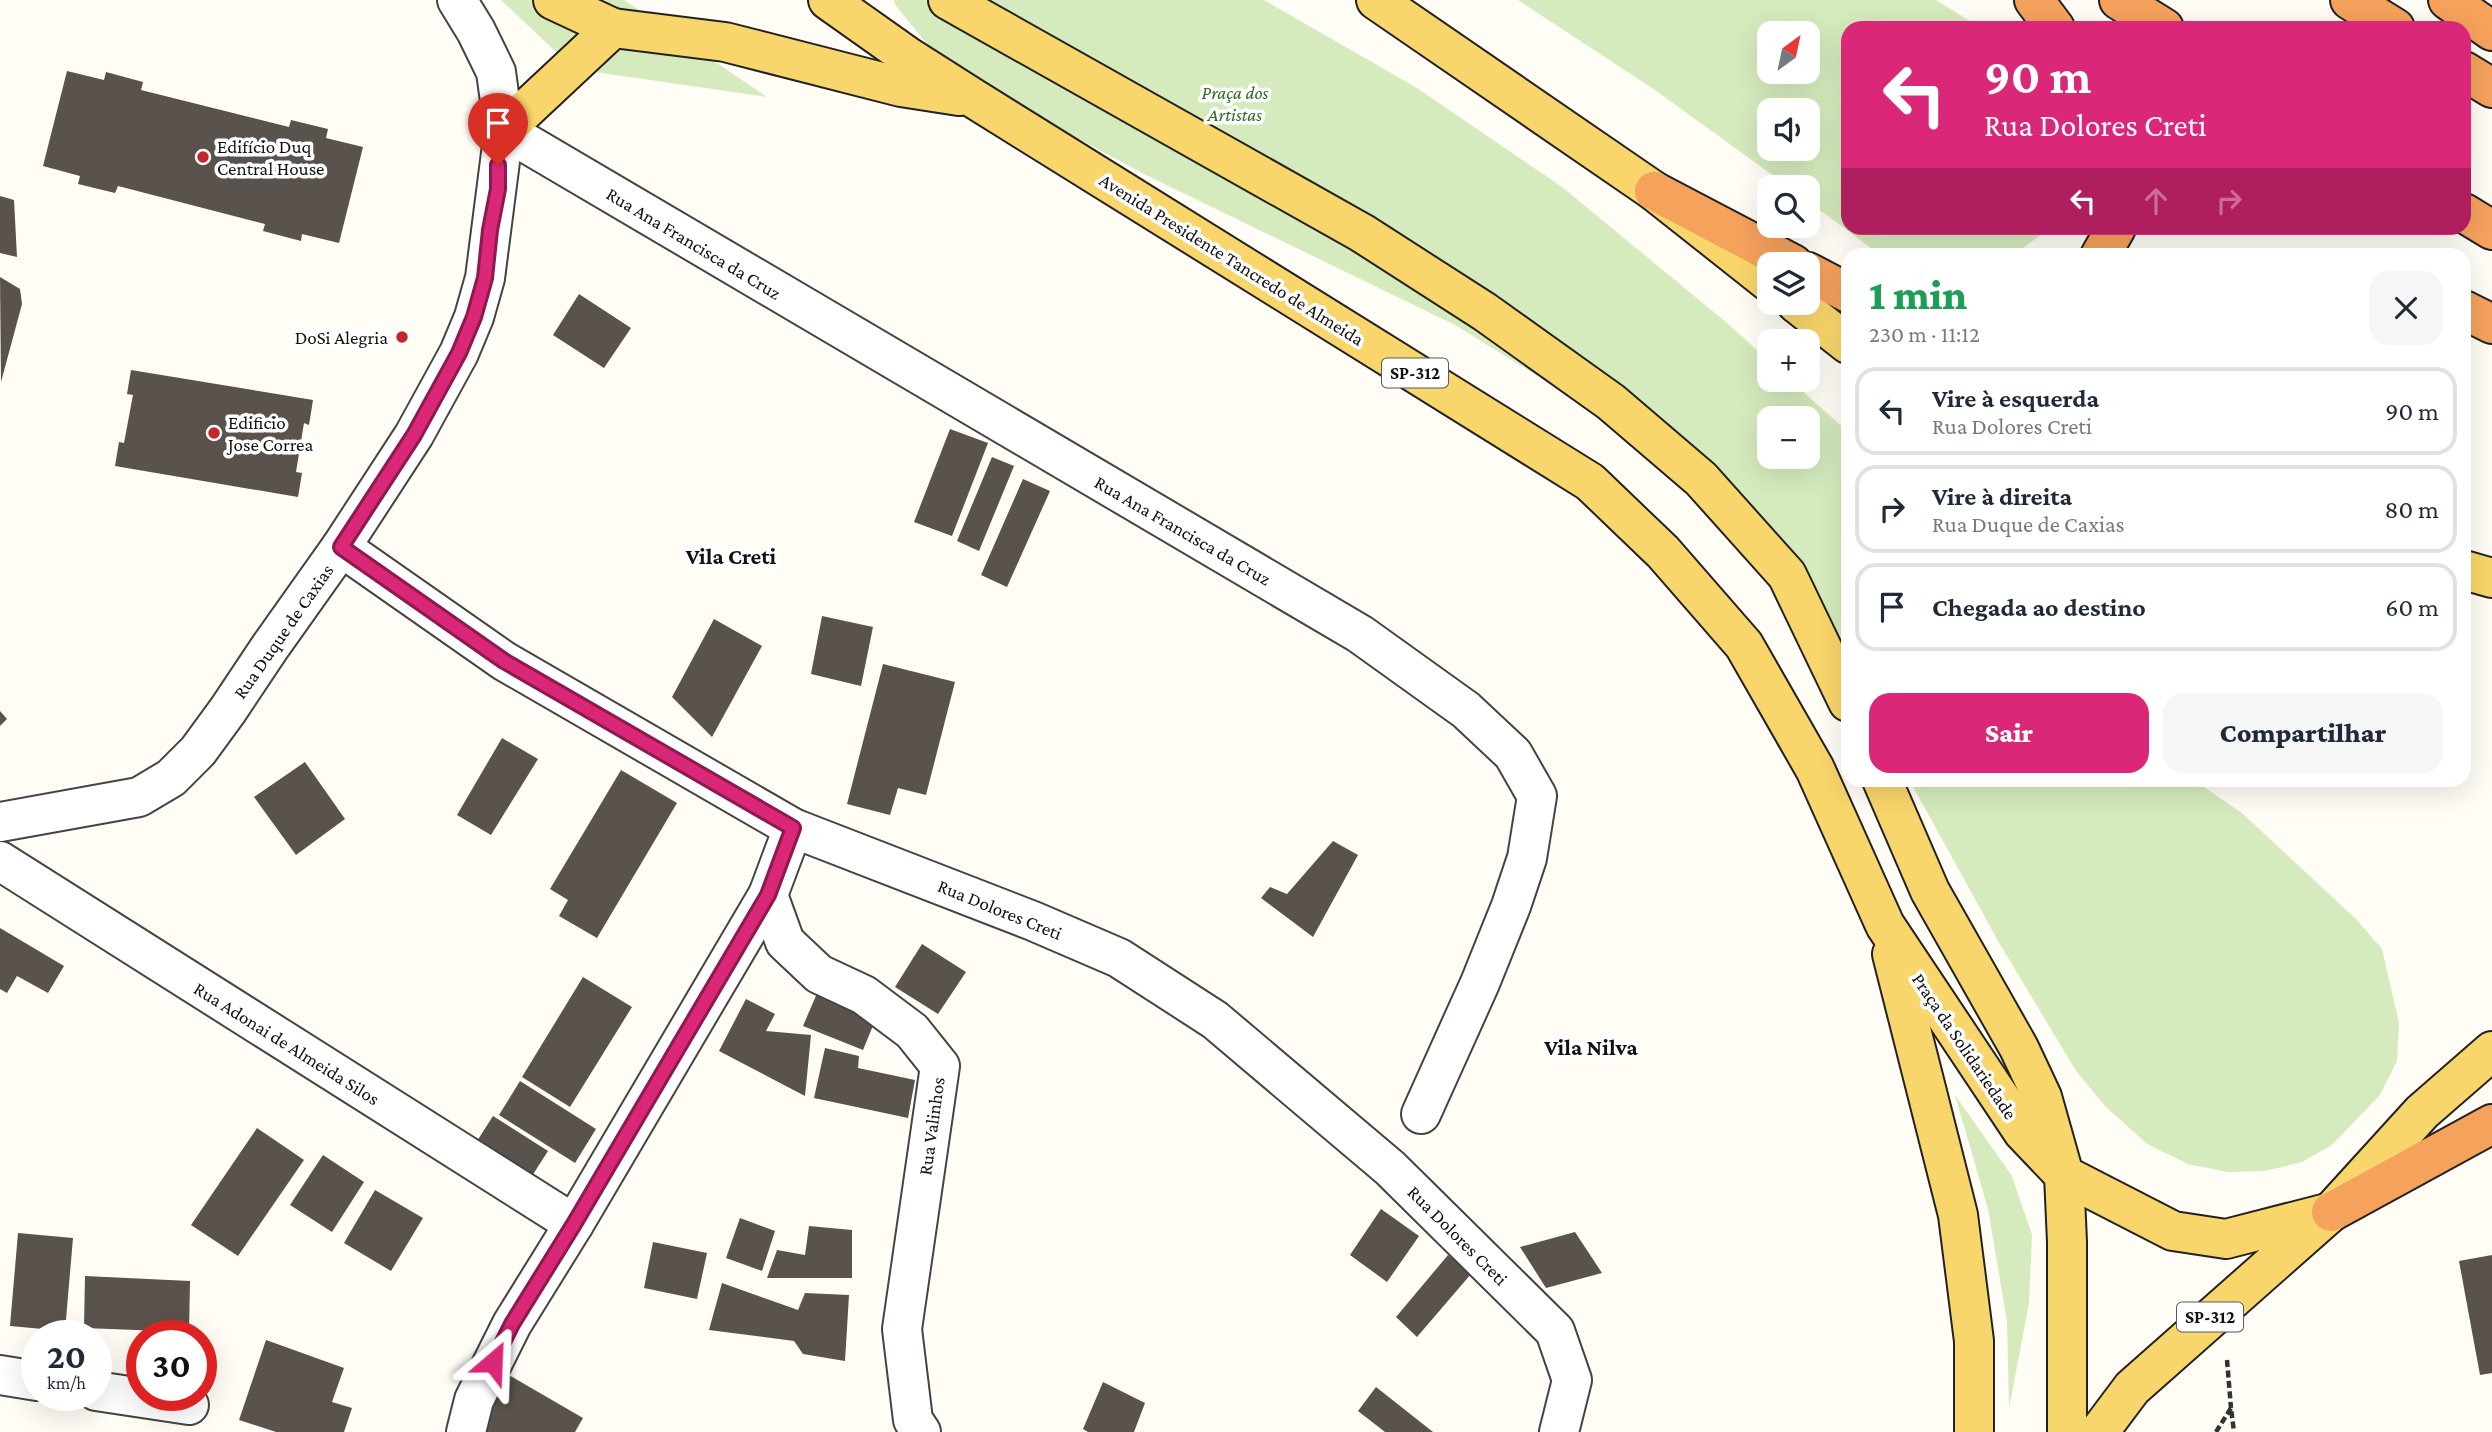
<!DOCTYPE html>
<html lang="pt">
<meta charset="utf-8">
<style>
:root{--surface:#fff;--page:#f6f6f7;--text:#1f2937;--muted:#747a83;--line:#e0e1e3;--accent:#db2777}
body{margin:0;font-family:"Crimson Pro",serif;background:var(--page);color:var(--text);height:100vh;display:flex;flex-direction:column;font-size:26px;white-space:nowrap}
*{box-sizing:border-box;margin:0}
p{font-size:23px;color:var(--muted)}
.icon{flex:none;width:38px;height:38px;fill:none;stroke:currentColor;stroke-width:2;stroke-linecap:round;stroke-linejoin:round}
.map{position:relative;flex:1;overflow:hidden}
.side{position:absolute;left:1841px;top:248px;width:630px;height:539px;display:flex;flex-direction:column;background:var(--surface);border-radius:21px;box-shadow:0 7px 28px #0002}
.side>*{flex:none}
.guide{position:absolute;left:1841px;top:21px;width:630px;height:214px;border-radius:21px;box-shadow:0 7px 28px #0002;background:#db2777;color:#fff;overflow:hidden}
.needle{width:46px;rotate:33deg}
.controls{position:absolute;left:1757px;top:21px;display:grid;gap:14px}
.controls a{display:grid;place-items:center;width:63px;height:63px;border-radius:14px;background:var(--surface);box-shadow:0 7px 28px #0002;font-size:35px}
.speed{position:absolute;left:21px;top:1320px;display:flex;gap:14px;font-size:35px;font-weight:700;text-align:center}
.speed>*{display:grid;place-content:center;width:91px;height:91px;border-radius:50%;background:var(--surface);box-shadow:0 7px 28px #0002;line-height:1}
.speed small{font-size:18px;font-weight:400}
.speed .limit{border:10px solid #d22;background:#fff;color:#111}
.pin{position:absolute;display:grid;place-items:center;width:60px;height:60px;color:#fff;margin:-72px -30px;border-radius:50% 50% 50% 0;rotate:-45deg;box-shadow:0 0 7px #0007}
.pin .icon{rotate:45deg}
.me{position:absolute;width:77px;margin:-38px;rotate:26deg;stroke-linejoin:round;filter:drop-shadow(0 0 5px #0008)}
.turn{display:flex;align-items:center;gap:24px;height:147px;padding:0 28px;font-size:32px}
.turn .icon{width:91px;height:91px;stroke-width:2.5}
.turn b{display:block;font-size:49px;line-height:60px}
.lanes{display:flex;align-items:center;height:66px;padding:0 28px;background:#0003;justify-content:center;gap:35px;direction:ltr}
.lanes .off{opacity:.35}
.round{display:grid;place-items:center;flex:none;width:74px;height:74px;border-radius:21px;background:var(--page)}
.headline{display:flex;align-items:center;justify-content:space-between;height:119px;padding:0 28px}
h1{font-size:42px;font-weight:800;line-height:52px;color:#1e9e55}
.action{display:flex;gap:14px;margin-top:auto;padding:14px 28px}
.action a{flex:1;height:80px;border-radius:21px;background:var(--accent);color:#fff;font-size:28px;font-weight:800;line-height:80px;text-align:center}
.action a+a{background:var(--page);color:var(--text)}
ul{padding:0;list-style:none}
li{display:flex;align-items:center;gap:21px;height:88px;margin:0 14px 10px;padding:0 14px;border:4px solid var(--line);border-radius:21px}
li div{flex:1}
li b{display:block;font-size:26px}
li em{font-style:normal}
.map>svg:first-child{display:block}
</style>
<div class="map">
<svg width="2492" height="1432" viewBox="0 0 2492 1432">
<rect width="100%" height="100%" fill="#fffdf5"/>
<g fill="#d5ebbd" fill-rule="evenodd">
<path d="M501 0H624L767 97 574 69Z"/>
<path d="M894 0H1264L1417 88 1562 187 1727 323 1769 361V380H1790L1848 432V680L1820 635 1706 508 1575 399 1455 325 1146 175 1038 117 944 58 927 44 896 6ZM1769 418H1808V457H1769Z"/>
<path d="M1518 0H1936L1981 28H1848V228H2045L2043 233 2014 255H1880L1808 201V187H1789L1655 90ZM1769 33H1808V72H1769ZM1769 110H1808V149H1769Z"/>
<path d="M1910 781H2195L2242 813 2356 919 2382 949 2399 1023 2397 1061 2380 1095 2332 1145 2302 1162 2265 1171 2228 1172 2188 1164 2147 1144 2106 1107 2076 1071 1998 941Z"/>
<path d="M1955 1095 2012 1176 2032 1235 2029 1303 2009 1408 2007 1321 1988 1209Z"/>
</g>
<g fill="#5a524d">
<path d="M67 71 104 80 106 72 143 82 141 90 289 127 291 120 328 129 326 138 363 147 339 243 302 234 301 241 263 231 265 224 118 186 115 193 78 184 80 176 43 166Z"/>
<path d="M0 196 14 200 17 257 0 253Z"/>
<path d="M0 277 20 289 22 304 1 382Z"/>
<path d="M579 294 631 328 604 368 553 335Z"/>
<path d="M131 370 313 400 309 425 304 423 296 472 302 473 298 497 115 466 119 442 124 443 133 395 127 394Z"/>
<path d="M950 429 988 443 952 536 914 522Z"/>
<path d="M992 457 1014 466 979 551 957 541Z"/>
<path d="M1023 479 1050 491 1007 587 981 575Z"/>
<path d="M822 616 873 627 861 686 811 674Z"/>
<path d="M714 619 762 646 712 737 672 697Z"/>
<path d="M883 664 955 682 926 795 898 788 890 815 847 804Z"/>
<path d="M0 711 7 719 0 726Z"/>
<path d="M502 738 538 759 491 835 457 815Z"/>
<path d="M305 762 345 819 296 855 254 797Z"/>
<path d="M621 770 677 803 597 938 559 916 568 900 550 889Z"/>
<path d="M1333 841 1358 855 1313 937 1261 898 1270 887 1287 894Z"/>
<path d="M0 928 64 966 48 993 17 976 7 993 0 989Z"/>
<path d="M922 944 966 972 938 1014 895 987Z"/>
<path d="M583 977 632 1007 570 1107 522 1077Z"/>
<path d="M818 991 877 1016 863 1050 803 1026Z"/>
<path d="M746 999 775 1014 766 1031 811 1035 805 1096 719 1051Z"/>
<path d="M825 1048 859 1056 858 1068 915 1080 908 1118 814 1098Z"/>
<path d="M520 1081 596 1129 575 1163 499 1115Z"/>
<path d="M493 1116 548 1151 532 1176 477 1141Z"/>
<path d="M257 1128 304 1160 238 1256 191 1225Z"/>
<path d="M323 1155 364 1182 332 1232 290 1205Z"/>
<path d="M375 1190 423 1218 391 1271 344 1243Z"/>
<path d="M1381 1209 1419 1236 1387 1282 1350 1255Z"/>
<path d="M740 1218 775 1231 762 1271 726 1258Z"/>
<path d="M809 1226 852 1230V1278H767L777 1250 805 1255Z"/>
<path d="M1575 1232 1602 1273 1546 1288 1520 1247Z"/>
<path d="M18 1233 73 1238 65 1331 10 1326Z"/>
<path d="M653 1242 707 1253 697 1299 644 1288Z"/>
<path d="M1448 1255 1471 1274 1417 1337 1396 1317Z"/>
<path d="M2492 1255V1373L2480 1375 2459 1261Z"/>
<path d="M85 1276 190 1281 189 1332 84 1328Z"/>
<path d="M722 1283 798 1310 805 1293 849 1295 845 1361 803 1354 794 1341 709 1330Z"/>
<path d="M266 1340 344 1368 332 1402 352 1408 344 1432H276L239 1420Z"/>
<path d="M507 1374 583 1418 575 1432H474Z"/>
<path d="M1103 1382 1145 1403 1134 1432H1088L1083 1429Z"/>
<path d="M1376 1387 1433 1432H1385L1358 1411Z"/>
</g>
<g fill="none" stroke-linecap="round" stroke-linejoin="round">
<g stroke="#444" stroke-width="42">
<g id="minor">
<path d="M504 130 1360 634 1466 710 1513 754 1537 796 1527 858 1511 906 1480 983 1421 1114"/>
<path d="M341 547 504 661 793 828 1033 921 1119 958 1215 1020 1390 1168 1555 1331 1572 1380 1559 1432"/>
<path d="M0 822 139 797 171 778 198 751 228 710 270 647 341 547 414 435 459 353 474 317 485 278 504 130 496 72 476 31 457 0"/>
<path d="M0 861 574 1224"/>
<path d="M768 895 785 942 819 974 864 995 912 1031 940 1066 902 1329 913 1420 921 1432"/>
<path d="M0 1375 37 1381"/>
<path d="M96 1391 189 1405"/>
<path d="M466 1432 474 1400 512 1324 574 1224 768 895 793 828"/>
</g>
</g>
<g stroke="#222" stroke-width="42">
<g id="major">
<path d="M553 0 613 28"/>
<path d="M828 0 907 56 973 98 1590 482 1663 552 1744 645 1815 769 1885 925 2023 1132 2064 1175 2173 1231 2226 1239 2331 1212"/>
<path d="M948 0 1362 233 1485 312 1611 402 1701 479 1787 575 1848 702"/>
<path d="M1376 0 1654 191 1769 282"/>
<path d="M504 130 613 28 725 42 901 87 959 96"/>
<path d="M1796 303 1848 344"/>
<path d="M2464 570 2492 578"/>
<path d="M1882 780 1930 891 2019 1048 2042 1097 2064 1175 2067 1242V1432"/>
<path d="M1892 954 1958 1215 1974 1341V1432"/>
<path d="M2099 1432 2132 1388 2331 1212 2422 1112 2492 1051"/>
</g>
</g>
<g stroke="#222" stroke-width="42">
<g id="highway">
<path d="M2034 0 2055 28"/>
<path d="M2119 0 2164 28"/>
<path d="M2350 0 2395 28"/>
<path d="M2448 0 2492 31"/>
<path d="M2464 71 2492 88"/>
<path d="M1654 191 1793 264"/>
<path d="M2464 213 2492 230"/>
<path d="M2100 256 2116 228"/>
<path d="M1808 272 1848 293"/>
<path d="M2464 310 2492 324"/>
<path d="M2331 1212 2492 1124"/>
</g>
</g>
<g stroke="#333" stroke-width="4.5" stroke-dasharray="7 3.5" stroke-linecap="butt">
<path d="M2227 1360 2231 1408"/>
<path d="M2216 1432 2231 1408 2234 1432"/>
</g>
<use href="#minor" stroke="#fff" stroke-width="38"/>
<use href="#major" stroke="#f9d66b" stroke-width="38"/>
<use href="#highway" stroke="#f5a25d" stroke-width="38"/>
</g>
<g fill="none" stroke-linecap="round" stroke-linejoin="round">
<g stroke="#8e194d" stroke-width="18">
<path id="route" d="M493 1362 512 1324 574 1224 768 895 793 828 504 661 341 547 414 435 459 353 474 317 485 278 490 230 498 189V165"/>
</g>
<use href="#route" stroke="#db2777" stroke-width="12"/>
</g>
<g fill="#c4262e" stroke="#fff" stroke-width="2.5">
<circle cx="203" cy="157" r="7"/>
<circle cx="402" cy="337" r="7"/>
<circle cx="214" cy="433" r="7"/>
</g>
<g text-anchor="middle" stroke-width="7" stroke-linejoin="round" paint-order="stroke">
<g fill="#fff" stroke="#585858" stroke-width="2">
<rect x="1382" y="358.5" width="66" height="29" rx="5"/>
<rect x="2177" y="1302.5" width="66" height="29" rx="5"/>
</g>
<g font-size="18" font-weight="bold" fill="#111">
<text x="1415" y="379">SP-312</text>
<text x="2210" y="1323">SP-312</text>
</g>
<g font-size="19" font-style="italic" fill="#2f6b1f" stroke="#fff">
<text x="1235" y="99">Praça dos<tspan x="1235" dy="22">Artistas</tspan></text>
</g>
<g font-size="19" fill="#111" stroke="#fff" text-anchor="start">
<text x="217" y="153">Edifício Duq<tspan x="217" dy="22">Central House</tspan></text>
<text x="388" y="344" text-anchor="end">DoSi Alegria</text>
<text x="228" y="429">Edificio<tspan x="228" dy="22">Jose Correa</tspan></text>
</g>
<g font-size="19" fill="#111" stroke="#fff">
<text transform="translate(694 243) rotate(31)" y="7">Rua Ana Francisca da Cruz</text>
<text transform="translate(1232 259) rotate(32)" y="7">Avenida Presidente Tancredo de Almeida</text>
<text transform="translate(1183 530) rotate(30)" y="7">Rua Ana Francisca da Cruz</text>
<text transform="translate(283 631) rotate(-55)" y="7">Rua Duque de Caxias</text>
<text transform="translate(1000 909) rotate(22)" y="7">Rua Dolores Creti</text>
<text transform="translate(287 1043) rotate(32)" y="7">Rua Adonai de Almeida Silos</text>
<text transform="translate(1965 1046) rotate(56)" y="7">Praça da Solidariedade</text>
<text transform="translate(931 1126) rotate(-82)" y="7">Rua Valinhos</text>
<text transform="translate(1458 1235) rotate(45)" y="7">Rua Dolores Creti</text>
</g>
<g font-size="23" font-weight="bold" fill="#111" stroke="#fff">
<text x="731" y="564">Vila Creti</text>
<text x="1591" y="1055">Vila Nilva</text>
</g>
</g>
</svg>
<div class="controls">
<a><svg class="needle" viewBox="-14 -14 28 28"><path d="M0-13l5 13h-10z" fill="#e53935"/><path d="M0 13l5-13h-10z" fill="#747a83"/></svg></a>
<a><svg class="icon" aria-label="sound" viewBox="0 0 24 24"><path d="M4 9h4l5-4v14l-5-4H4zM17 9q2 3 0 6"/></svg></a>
<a><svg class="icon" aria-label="search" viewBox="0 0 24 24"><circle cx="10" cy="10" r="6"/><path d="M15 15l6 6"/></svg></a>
<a><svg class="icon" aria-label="layers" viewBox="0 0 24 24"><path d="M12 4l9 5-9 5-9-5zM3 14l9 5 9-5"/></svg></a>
<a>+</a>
<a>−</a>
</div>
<div class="speed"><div>20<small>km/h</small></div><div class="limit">30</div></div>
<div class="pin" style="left:498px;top:165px;background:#d93025"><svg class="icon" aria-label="arrive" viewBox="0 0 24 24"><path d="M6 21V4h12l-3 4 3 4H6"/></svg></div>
<svg class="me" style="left:493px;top:1362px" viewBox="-20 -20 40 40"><path d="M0-17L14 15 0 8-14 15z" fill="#db2777" stroke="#fff" stroke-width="4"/></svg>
<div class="guide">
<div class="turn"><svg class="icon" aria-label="left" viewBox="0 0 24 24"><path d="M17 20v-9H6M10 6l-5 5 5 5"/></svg><div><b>90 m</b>Rua Dolores Creti</div></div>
<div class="lanes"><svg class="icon" aria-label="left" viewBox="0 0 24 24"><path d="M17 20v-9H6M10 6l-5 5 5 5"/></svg><svg class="icon off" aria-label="ahead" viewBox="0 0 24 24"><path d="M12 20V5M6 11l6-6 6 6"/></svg><svg class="icon off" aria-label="right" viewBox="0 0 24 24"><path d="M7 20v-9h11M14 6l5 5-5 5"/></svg></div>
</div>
<section class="side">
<div class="headline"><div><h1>1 min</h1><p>230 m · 11:12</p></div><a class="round"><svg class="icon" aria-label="close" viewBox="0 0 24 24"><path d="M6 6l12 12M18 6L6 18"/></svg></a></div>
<ul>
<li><svg class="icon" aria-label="left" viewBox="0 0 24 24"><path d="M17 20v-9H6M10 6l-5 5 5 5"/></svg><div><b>Vire à esquerda</b><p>Rua Dolores Creti</p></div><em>90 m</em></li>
<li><svg class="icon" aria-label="right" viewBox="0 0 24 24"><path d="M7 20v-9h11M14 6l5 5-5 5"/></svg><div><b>Vire à direita</b><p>Rua Duque de Caxias</p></div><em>80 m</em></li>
<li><svg class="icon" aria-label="arrive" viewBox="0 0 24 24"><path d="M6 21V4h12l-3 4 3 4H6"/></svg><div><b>Chegada ao destino</b></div><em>60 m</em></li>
</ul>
<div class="action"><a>Sair</a><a>Compartilhar</a></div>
</section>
</div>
